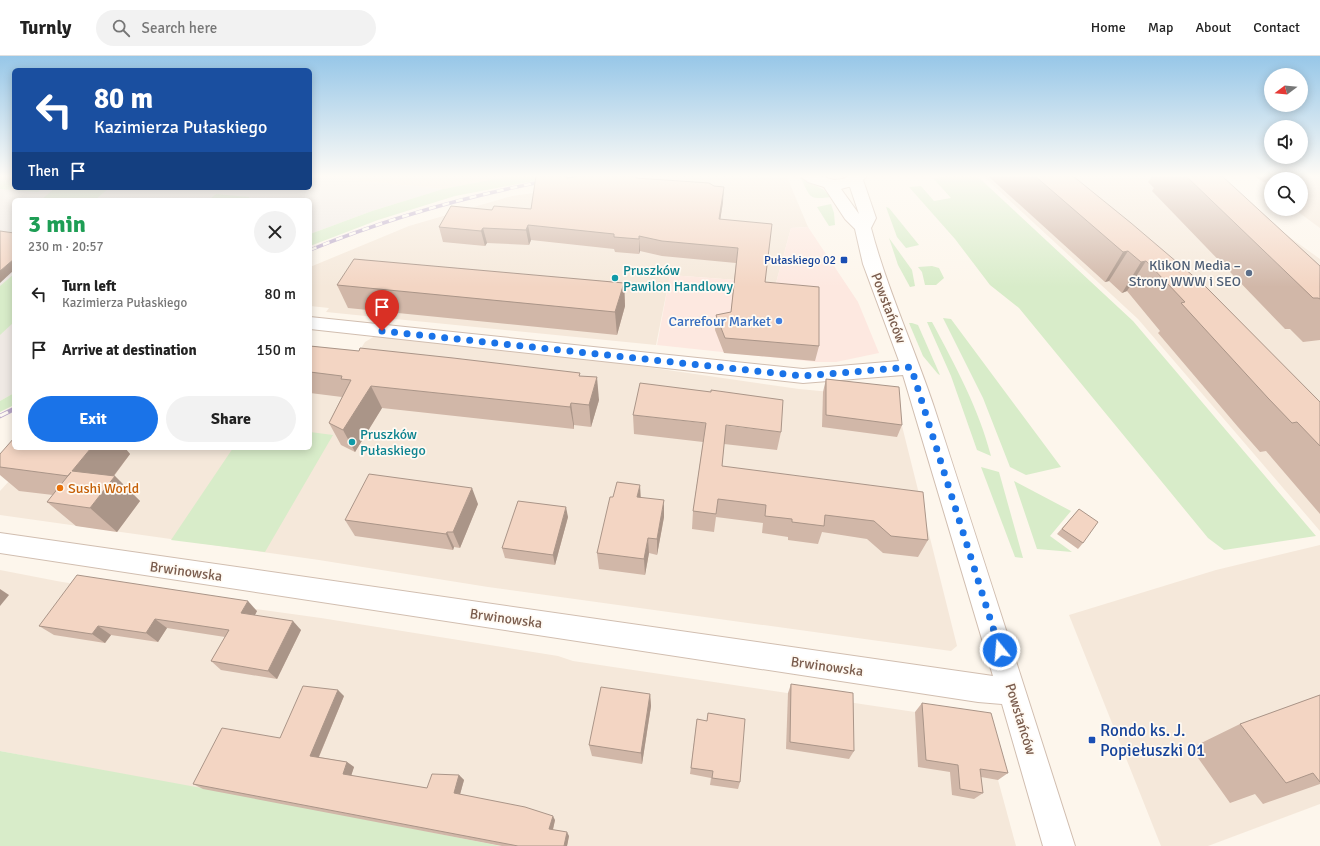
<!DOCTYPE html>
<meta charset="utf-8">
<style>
:root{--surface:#fff;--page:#f2f2f2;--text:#222;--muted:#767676;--line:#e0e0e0;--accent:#1a73e8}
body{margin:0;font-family:Signika,sans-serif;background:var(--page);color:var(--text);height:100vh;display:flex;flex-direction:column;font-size:15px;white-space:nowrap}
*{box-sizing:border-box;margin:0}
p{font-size:13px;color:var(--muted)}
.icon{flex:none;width:22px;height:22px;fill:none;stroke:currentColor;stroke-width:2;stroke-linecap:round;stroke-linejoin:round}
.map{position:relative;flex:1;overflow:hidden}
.side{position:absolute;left:12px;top:142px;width:300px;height:252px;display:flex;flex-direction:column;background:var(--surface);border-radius:6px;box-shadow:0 2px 10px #0003}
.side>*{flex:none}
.guide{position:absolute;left:12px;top:12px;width:300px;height:122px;border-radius:6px;box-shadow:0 2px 10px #0003;background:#1a4fa0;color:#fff;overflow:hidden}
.needle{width:26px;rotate:254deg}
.tools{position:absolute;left:1264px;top:12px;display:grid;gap:8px}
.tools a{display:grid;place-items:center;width:44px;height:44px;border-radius:50%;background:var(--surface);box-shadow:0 2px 10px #0003;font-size:20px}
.pin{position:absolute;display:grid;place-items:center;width:34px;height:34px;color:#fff;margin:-41px -17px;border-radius:50% 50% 50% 0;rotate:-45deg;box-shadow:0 0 4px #0007}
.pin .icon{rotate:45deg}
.me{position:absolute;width:44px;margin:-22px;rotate:343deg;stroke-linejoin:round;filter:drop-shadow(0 0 3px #0008)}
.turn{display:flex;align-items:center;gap:14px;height:84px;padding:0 16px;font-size:18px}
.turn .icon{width:52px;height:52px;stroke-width:2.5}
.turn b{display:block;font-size:28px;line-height:34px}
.then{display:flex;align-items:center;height:38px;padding:0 16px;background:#0003;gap:8px;font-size:15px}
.round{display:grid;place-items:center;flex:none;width:42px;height:42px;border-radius:21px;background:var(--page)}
.summary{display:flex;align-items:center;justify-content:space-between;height:68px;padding:0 16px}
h1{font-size:24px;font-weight:700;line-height:30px;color:#1e9e55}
.action{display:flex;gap:8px;margin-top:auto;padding:8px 16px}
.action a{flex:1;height:46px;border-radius:24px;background:var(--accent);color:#fff;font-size:16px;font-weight:700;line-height:46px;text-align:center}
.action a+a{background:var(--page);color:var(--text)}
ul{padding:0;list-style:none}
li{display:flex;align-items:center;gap:12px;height:56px;padding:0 16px}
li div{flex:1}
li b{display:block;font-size:15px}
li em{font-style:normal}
header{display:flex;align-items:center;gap:24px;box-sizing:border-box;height:56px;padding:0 20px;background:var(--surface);border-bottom:1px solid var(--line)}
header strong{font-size:19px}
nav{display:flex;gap:22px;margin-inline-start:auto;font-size:14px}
.search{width:280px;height:36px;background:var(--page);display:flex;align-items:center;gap:10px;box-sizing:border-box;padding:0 14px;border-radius:22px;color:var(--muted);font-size:15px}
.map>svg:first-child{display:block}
</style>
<header>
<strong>Turnly</strong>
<div class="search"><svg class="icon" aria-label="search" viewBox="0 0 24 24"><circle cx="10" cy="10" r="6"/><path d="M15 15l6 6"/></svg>Search here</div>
<nav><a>Home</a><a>Map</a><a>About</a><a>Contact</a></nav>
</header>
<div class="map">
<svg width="1320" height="790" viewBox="0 0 1320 790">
<rect width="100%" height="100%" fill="#fdf6ec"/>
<g fill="#f5e8da">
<path d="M310 120H510L443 133Z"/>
<path d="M657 120 787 121 808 171 791 172 776 227 670 219 656 289 326 256 329 252 310 250V211L409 170 512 140Z"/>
<path d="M983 120H1205L1320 203V475L1138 263Z"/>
<path d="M1254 120H1320V172L1294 153H1301V123H1271V132Z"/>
<path d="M375 280 626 308 799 333 895 342 957 590 951 595 488 531 319 504 0 459V435L39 392H310V292L358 297 365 286Z"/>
<path d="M1320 489V748L1208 790H1161L1069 559 1216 514Z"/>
<path d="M0 514 62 526 321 562 558 600 573 605 915 656 998 724 1016 790H501L0 695Z"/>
</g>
<path fill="#fde8e0" d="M808 171 858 246 879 297 836 306H816L657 289 670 219 776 227 791 172Z"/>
<path fill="#efe9e4" d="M0 120H14V132H310V120L443 133 372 155 310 178V144H14V337L0 345Z"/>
<g fill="#d8ecc9">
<path d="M0 120H14V132H42L38 136 0 133Z"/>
<path d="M510 120H560L455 140 378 164 310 190V178L372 155 443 133Z"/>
<path d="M951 120H977L1133 265 1316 480 1224 494 1208 482 1019 252 990 229 955 183 909 131 921 130 934 145 951 142 933 122Z"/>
<path d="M800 121 824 134 831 141C807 144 811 141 800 121Z"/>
<path d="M55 132H109L95 144H41Z"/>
<path d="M216 138 249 141 248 144H209Z"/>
<path d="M831 148 834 157 835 169 829 170 817 151Z"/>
<path d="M886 151 889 152 919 189 906 192 897 181Z"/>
<path d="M889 182 912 214 915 230 910 231 898 209Z"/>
<path d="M932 210 939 212 944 222 936 229H925L922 216 918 211Z"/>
<path d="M14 218V266L0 279V230Z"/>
<path d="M943 262 951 263 1061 411 1026 419 1010 411 983 342Z"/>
<path d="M927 266H932C955 309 979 353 991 400L977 394 951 320Z"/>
<path d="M909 267H912L918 269 940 319 938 318 923 300Z"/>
<path d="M14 337V349L0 356V345Z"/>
<path d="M310 376 333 379 265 496 171 484 233 392H310Z"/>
<path d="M981 411 999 416 1023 502 1015 501Z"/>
<path d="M1014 425 1071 455 1050 480 1072 496 1037 493Z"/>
<path d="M0 695 262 743 501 790H0Z"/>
</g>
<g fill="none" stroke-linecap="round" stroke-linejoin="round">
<g stroke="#d1beb0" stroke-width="2">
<path id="minor" d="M800 120H820L834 124 843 123 849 120H867L863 124 876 162 871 172C887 233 914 291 934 351 982 498 1028 643 1075 790H1043L1002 648 978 646 0 497V477L993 620 903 319 803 327 310 273V261L803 313 899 305 863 208 855 173 845 163 824 131 808 126ZM848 131H850L859 158 841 133Z"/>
</g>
<use href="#minor" fill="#fff" fill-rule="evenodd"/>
<g stroke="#b9a8c9" stroke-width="3.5">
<path id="rail-far1" d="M310 194C395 159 482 136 572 120"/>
</g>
<g stroke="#b9a8c9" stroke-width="4.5">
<path id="rail" d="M0 360 14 353"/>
</g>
<use href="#rail-far1" stroke="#fffaf3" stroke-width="2.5" stroke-dasharray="7" stroke-linecap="butt"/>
<use href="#rail" stroke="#fffaf3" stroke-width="3" stroke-dasharray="9" stroke-linecap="butt"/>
</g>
<g fill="#d1b7a8">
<path d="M988 120H1073L1320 346V458L1266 395 1260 396 1238 371 1158 277 1160 275 1127 235 1122 237 1109 225 1105 226Z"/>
<path d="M1152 120H1222L1320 210V284L1303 286 1290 273H1285L1152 135 1154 132 1148 126Z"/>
<path d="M1255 120H1304L1302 123H1271V125L1263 126Z"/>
<path d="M567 122H636L723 146 720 163 765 226 819 290 815 305 724 297 715 274 716 259 731 256 736 207 662 200 640 195 639 198 615 196 614 193 531 184 529 189 487 187 485 190 443 186 439 171 492 154 531 153Z"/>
<path d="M624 227 625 250 617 279 348 252 337 229Z"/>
<path d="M310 290 580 320 599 344 591 371 574 369V373L382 352 355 396 341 389 329 367 342 341 310 337Z"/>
<path d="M826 323 902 369 897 381 822 371 823 336Z"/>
<path d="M633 359 781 376 777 394 724 388 722 410 928 484 918 501 883 497 867 483 822 476 818 488 788 484V481L762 477 763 467 716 461 714 476 692 473 693 455 703 386 634 378Z"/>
<path d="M14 392H125L130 398 114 420 140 445 117 476 76 470 47 446 53 439 19 435 0 419V398Z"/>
<path d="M613 441H640L664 461 657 499 649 497 645 519 599 513 597 497Z"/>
<path d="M478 448 460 492 454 491 453 494 355 480 345 464Z"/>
<path d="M1079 453 1083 487 1078 493 1057 478Z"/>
<path d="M568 461 555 509 505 502 502 492Z"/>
<path d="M257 555 254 560 301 574 277 623 221 614 211 605 225 581 167 572 158 586 111 579 105 587 54 579 39 570Z"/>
<path d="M791 628 854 695 849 703 786 693 788 637Z"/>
<path d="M650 638 651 650 642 708 592 700 589 689Z"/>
<path d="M1320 639V728L1263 748 1255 738 1230 747 1191 692 1240 668Z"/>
<path d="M344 640 319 701 347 706 354 711 351 720 427 732 459 719 464 724 460 738 555 764 553 774 569 780 567 790H502L203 733 193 728 280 682Z"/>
<path d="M922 647 1008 717 998 724 981 721 983 737 974 743 952 739 950 716 918 711 915 656Z"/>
<path d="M708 657 740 726 738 733 710 729 711 722 690 718 697 663 707 665Z"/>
</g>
<g fill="#aa9588">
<path d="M724 131 723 146 718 178 719 163Z"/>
<path d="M528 169 531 184 529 189 526 174Z"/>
<path d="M483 172 487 187 485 190 481 175Z"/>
<path d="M639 180 640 195 639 198Z"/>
<path d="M1128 195 1109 225 1105 226 1123 196Z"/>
<path d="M14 203V214L0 227V215Z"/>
<path d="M1146 205 1127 235 1122 237 1141 206Z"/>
<path d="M624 227 625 250 617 279 615 256Z"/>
<path d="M597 321 599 344 591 371 589 349Z"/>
<path d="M371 330 382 352 355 396 343 374Z"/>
<path d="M571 347 574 369V373L570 351Z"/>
<path d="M91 392H125L130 398 99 439 72 415Z"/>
<path d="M115 420 140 445 117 476 90 452Z"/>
<path d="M640 429 641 445 637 441Z"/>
<path d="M472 432 478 448 460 492 453 476Z"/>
<path d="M664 444V461L657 499V483Z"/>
<path d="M566 451 568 461 555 509 553 499Z"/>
<path d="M447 476 454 491 453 494 446 478Z"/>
<path d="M648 482 649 497 645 519 644 503Z"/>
<path d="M0 533 9 539 0 550Z"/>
<path d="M248 545 257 555 251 567 241 557Z"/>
<path d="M155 563 167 572 158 586 146 577Z"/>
<path d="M293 565 301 574 277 623 268 615Z"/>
<path d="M98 570 111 579 105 587 92 578Z"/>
<path d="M338 634 344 640 317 705 310 700Z"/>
<path d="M650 638 651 650 642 708 641 697Z"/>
<path d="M347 706 354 711 350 723 343 718Z"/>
<path d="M459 719 464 724 459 742 454 737Z"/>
<path d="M553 760 555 764 552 777 549 773Z"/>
<path d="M567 776 569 780 567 790H564Z"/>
</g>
<g fill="#f3d5c3" stroke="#aa9588">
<path d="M536 120H567V122L579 120H635L636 122 709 127 714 130 724 131 719 163 772 168 765 226 819 231V290L725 282 716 259 731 256 738 192 662 185 639 180V183L614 181V178L528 169 526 174 483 172 481 175 439 171 451 150 492 154 494 150 531 153Z"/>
<path d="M1035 120H1073L1131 167 1205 230 1320 346V390L1297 366 1292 367 1268 342 1181 247 1185 246 1146 205 1141 206 1128 195 1123 196Z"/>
<path d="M1186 120H1222L1320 210V243L1318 242H1313Z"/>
<path d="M0 175 14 177V203L0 215Z"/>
<path d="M354 203 624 227 615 256 337 229Z"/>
<path d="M310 290 359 295 360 292 453 302 580 317 579 320 597 321 589 349 571 347 570 351 371 330 343 374 329 367 351 324 341 323 342 320 310 316Z"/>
<path d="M826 323 899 331 902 369 826 359Z"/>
<path d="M640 327 711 336V334L783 344 781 376 726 369 722 410 923 436 928 484 891 480 874 465 825 459 824 470 792 466V463L765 460 766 449 718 443 716 458 693 455 706 367 633 359Z"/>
<path d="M14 382V392H91L72 415 115 420 90 452 47 446 71 416 68 420 0 411V398Z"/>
<path d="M369 418 472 432 453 476H447L446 478 345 464Z"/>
<path d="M617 426 640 429 637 441 664 444 657 483 648 482 644 503 597 497 610 441H613Z"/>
<path d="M518 445 566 451 553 499 502 492Z"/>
<path d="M1079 453 1098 466 1083 487 1062 473Z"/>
<path d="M77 519 248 545 241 557 293 565 268 615 211 605 229 574 155 563 146 577 98 570 92 578 39 570Z"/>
<path d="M791 628 853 637 854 695 790 686Z"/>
<path d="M303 630 338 634 310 700 347 706 343 718 427 732 432 718 459 719 454 737 525 751 553 760 549 773 567 776 564 790H518L193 728 222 672 280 682Z"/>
<path d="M601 631 650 638 641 697 589 689Z"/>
<path d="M1320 639V726L1313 717 1286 727 1240 668Z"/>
<path d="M922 647 991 657 1008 717 980 713 983 737 960 733 958 709 926 704Z"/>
<path d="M708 657 745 663 740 726 712 722 713 715 691 712 697 663 707 665Z"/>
</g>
<linearGradient id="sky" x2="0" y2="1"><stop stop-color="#97c7e8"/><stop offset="0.52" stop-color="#fefbf6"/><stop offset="1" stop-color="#fefbf6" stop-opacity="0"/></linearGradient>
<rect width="1320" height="231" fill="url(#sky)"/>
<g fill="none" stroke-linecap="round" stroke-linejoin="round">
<path stroke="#1a73e8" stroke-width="7" stroke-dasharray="0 12.6" d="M382 275 803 320 911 311 1000 594"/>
</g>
<g fill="#1a4fb4" stroke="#fffaf3" stroke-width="1.5">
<rect x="840" y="200" width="8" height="8" rx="2"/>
<rect x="1088" y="680" width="8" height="8" rx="2"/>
</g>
<circle fill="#5c6f8a" stroke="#fffaf3" stroke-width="1.5" cx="1249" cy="217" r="4"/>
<g fill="#0f9aa8" stroke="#fffaf3" stroke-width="1.5">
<circle cx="615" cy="222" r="4"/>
<circle cx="352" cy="386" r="4"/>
</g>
<circle fill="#3f7fe0" stroke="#fffaf3" stroke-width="1.5" cx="779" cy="265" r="4"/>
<circle fill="#e8710a" stroke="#fffaf3" stroke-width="1.5" cx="60" cy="432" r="4"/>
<g text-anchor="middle" stroke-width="3.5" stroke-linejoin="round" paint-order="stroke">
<g font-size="12" fill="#164399" stroke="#fffaf3" text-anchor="end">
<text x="836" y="208">Pułaskiego 02</text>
</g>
<g font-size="14" fill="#4e5e75" stroke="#fffaf3" text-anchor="end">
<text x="1241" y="214">KlikON Media –<tspan x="1241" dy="16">Strony WWW i SEO</tspan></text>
</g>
<g font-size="14" fill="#0d838f" stroke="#fffaf3" text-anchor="start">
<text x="623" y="219">Pruszków<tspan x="623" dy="16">Pawilon Handlowy</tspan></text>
<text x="360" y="383">Pruszków<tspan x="360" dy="16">Pułaskiego</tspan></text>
</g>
<g font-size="14" fill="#7a5c4d" stroke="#fffaf3">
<text transform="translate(889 252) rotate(69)" y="5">Powstańców</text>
<text transform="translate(186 515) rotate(8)" y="5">Brwinowska</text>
<text transform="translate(506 562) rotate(8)" y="5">Brwinowska</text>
<text transform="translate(827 610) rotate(8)" y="5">Brwinowska</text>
<text transform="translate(1021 663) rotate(73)" y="5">Powstańców</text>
</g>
<g font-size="14" fill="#366cbe" stroke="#fffaf3" text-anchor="end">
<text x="771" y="270">Carrefour Market</text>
</g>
<g font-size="14" fill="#c56008" stroke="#fffaf3" text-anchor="start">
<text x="68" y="437">Sushi World</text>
</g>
<g font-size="17" fill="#164399" stroke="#fffaf3" text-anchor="start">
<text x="1100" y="680">Rondo ks. J.<tspan x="1100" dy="20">Popiełuszki 01</tspan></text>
</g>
</g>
</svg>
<div class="tools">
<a><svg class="needle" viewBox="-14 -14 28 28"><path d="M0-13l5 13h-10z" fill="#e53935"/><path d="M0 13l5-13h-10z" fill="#767676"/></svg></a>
<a><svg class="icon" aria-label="sound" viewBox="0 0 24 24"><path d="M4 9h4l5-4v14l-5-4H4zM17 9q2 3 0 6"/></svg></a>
<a><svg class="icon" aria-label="search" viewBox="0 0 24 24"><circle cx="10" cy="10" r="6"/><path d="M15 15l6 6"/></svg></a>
</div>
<div class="pin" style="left:382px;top:275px;background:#d93025"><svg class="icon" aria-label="arrive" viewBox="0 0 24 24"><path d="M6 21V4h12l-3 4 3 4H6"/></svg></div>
<svg class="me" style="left:1000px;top:594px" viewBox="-20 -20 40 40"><circle r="17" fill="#1a73e8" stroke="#fff" stroke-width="3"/><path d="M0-11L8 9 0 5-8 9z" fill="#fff"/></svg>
<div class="guide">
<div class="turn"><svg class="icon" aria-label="left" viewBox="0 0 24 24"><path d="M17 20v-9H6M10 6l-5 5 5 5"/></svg><div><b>80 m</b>Kazimierza Pułaskiego</div></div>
<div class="then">Then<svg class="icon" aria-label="arrive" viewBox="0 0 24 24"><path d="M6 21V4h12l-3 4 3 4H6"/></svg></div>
</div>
<section class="side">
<div class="summary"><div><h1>3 min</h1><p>230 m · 20:57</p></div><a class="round"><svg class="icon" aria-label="close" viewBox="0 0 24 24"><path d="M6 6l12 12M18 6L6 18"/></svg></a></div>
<ul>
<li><svg class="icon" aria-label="left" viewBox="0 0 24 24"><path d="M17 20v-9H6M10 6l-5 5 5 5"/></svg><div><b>Turn left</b><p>Kazimierza Pułaskiego</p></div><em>80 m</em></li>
<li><svg class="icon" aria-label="arrive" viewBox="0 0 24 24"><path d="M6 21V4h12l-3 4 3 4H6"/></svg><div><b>Arrive at destination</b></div><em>150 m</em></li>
</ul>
<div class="action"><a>Exit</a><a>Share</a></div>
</section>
</div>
